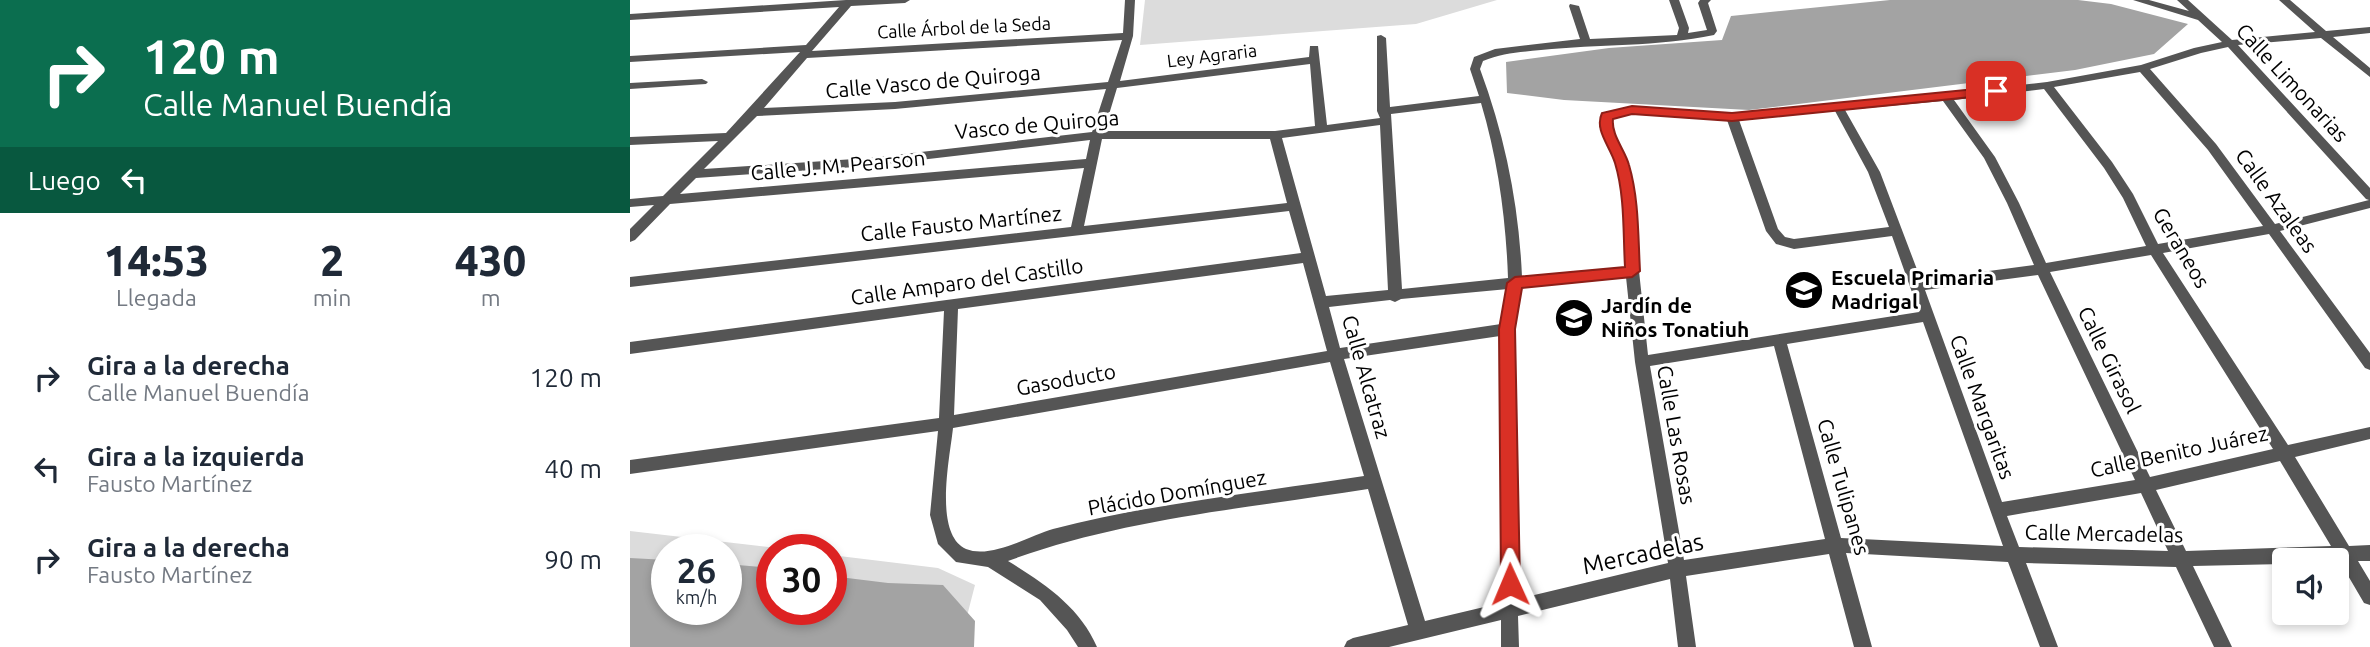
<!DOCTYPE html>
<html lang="es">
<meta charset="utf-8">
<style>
:root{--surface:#fff;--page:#f6f6f7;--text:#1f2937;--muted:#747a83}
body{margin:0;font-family:Ubuntu,sans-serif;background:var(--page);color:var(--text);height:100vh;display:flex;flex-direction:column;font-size:26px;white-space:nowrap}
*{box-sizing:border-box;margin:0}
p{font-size:23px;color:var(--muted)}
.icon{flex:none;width:38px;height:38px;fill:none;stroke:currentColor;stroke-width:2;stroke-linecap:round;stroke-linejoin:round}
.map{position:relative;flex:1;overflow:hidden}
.details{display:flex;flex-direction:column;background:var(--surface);width:630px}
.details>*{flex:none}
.banner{background:#0b6e4f;color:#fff;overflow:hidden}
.controls{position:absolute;left:1642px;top:548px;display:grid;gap:14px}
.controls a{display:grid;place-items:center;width:77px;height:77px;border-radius:7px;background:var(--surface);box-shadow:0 4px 10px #0003;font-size:35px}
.speed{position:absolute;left:21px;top:534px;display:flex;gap:14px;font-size:35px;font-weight:700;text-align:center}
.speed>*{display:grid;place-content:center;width:91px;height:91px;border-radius:50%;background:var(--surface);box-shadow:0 4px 10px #0003;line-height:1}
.speed small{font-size:18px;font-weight:400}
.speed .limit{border:10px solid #d22;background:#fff;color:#111}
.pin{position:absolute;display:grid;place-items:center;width:60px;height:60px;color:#fff;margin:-30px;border-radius:14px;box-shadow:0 4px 10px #0006}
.me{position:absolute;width:77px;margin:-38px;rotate:359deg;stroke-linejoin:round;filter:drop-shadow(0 0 5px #0008)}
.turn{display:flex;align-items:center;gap:24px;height:147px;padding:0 28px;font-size:32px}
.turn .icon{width:91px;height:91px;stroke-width:2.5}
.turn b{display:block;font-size:49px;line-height:60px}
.then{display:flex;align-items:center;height:66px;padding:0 28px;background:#0003;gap:14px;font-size:26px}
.eta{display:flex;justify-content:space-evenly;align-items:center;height:119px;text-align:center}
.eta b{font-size:42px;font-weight:800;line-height:49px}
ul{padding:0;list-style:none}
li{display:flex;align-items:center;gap:21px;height:91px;padding:0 28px}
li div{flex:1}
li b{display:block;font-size:26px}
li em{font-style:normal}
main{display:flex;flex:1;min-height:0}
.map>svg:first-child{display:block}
</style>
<main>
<section class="details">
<div class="banner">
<div class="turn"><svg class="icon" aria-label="right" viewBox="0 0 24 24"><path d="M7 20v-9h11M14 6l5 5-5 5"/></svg><div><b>120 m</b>Calle Manuel Buendía</div></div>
<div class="then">Luego<svg class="icon" aria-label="left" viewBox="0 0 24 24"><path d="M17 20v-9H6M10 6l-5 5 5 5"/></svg></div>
</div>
<div class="eta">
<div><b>14:53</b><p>Llegada</p></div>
<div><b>2</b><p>min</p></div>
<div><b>430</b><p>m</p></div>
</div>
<ul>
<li><svg class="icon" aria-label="right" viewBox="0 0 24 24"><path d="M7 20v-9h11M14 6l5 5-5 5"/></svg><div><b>Gira a la derecha</b><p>Calle Manuel Buendía</p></div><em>120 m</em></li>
<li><svg class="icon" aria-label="left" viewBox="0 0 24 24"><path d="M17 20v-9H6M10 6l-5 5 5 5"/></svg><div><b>Gira a la izquierda</b><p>Fausto Martínez</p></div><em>40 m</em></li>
<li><svg class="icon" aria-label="right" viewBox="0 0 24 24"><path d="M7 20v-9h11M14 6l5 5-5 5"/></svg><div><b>Gira a la derecha</b><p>Fausto Martínez</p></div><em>90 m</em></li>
</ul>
</section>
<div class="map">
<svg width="1740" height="647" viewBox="0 0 1740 647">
<rect width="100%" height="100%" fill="#fff"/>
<g fill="#dcdcdc" fill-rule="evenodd">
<path d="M515 0H867L786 24 510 45Z"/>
<path d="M0 531 155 549 142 550V609H201V555L308 568 345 585 329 647H0ZM37 550H96V609H37Z"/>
</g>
<g fill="#a3a3a3">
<path d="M1260 0H1448L1481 4 1558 24 1524 54 1445 70 1119 110 934 100 877 93 876 62 979 48 1092 40 1101 16Z"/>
<path d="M0 558 37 560V609H96V564L142 568V609H201V576L258 583 313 585 345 621 344 647H0Z"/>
</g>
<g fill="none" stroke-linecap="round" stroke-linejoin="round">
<g fill="#555" fill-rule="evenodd">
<path d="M216 0H280L275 3 221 6 182 51 493 33 495 0H505L503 36 490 81 679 57 680 46H688L697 125 750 118 747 111V36L751 35 756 38 760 107 849 96 840 69 844 57 865 49 950 39 939 6 940 4 949 6 960 39 1047 35 1049 28 1039 0H1049L1059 28 1058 33 1077 30 1068 3 1070 0H1081L1078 3 1087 31 1084 35C1028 47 968 44 911 50 891 52 872 53 853 61L850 69C875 136 889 205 892 277L995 267 993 201 986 163 969 126 973 113 1002 106 1102 113 1316 93 1417 82 1511 65 1564 48 1592 42 1568 20 1503 0H1519L1559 11 1547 0H1558L1602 40 1685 32 1649 0H1660L1696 31 1740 27V33L1703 37 1740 68V77L1691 38 1608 45 1740 188V208L1650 231 1740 353V370L1735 368 1639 234 1533 253 1658 445 1740 427V439L1665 457 1719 546 1740 545V561H1728L1740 581V605L1734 603 1710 562 1706 560H1654V564L1563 566 1602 647H1584L1546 567 1396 563 1428 647H1410L1378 562 1216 553 1242 647H1224L1199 554 1056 576 1066 647H1048L1040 579 888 616 889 647H871V620L759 647H714L717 641 723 638 778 625 738 489C619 508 491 519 378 561 414 583 450 607 467 647H448L437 630 410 600 358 567 326 562 308 544 300 515 308 431 0 474V460L309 418 314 311 0 354V342L671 253 659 211 0 287V277L441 227 454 168 40 204 5 240 0 242V229L24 205 0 207V199L33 196 88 141 0 145V137L96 133 170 52 0 62V56L176 45 209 7 0 20V14ZM492 40 478 82 265 102 134 108 177 58ZM1598 47 1736 199 1739 200 1645 224 1586 144 1520 69 1571 53ZM680 64 685 126 645 131H474L487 88ZM1510 72 1578 150 1633 226 1528 244 1503 194 1482 162 1424 87ZM476 89 462 132 239 158 74 169 127 116 265 109ZM1414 89 1474 168 1493 198 1516 246 1416 263 1389 203 1365 157 1324 100ZM1313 101 1354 158 1377 203 1404 265 1291 280 1250 172 1215 110ZM851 103C868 160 876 219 878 278L772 289 761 114ZM1205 111 1238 172 1259 227 1164 239 1155 237 1148 229 1109 120ZM1002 114 1097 120 1136 231 1146 244 1164 249 1262 236 1289 312 1018 355 1009 271 1005 201 998 163 981 126 982 118ZM750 125 758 290 696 296 652 138ZM472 139H640L657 203 454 226ZM460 140 456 159 50 194 66 178 239 166ZM1521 255 1643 449 1520 477 1420 272ZM673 263 697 351 324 415 328 309ZM1408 275 1505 480 1372 502 1295 290ZM996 277 1005 362 1038 563 888 599 884 329 892 287ZM878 289 871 324 710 348 699 307 760 300 765 302 771 299ZM1293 322 1373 546 1211 538 1157 344ZM870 336 871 603 795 621 714 359ZM1144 346 1195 539 1054 560 1020 366ZM700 362 734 476C631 492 524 503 423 529 399 536 361 559 336 549 303 534 320 457 323 428ZM1650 461 1701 546 1556 551 1526 490ZM1511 493 1538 551 1389 547 1377 516Z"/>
<path d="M72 79 78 82 76 84 0 89V83Z"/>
</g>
</g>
<path fill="#d93025" stroke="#8d1f18" stroke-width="2" d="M1366 87 1371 88V94L1102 121 1002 114 983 119C981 135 995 150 999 165 1009 199 1008 236 1010 271L1002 277 892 288 885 329 890 584 887 591 880 594 873 591 871 584 869 329 877 283 885 277 995 267C993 233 995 196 985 163 980 146 964 130 972 113L1002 106 1102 113Z"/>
<defs>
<g id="school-disc" transform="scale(2.0125)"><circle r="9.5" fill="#000" stroke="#fff"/><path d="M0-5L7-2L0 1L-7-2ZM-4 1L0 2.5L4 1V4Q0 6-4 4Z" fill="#fff"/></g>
</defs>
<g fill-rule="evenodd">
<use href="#school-disc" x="1174" y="290"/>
<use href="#school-disc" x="944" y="318"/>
</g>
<g text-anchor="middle" stroke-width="6" stroke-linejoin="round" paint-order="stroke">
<g font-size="18" fill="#000" stroke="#fff">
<text transform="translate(334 28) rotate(-3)" y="6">Calle Árbol de la Seda</text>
<text transform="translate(582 56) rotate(-7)" y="6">Ley Agraria</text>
</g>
<g font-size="21" fill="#000" stroke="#fff">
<text transform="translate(303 82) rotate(-5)" y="7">Calle Vasco de Quiroga</text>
<text transform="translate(1662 83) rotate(47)" y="7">Calle Limonarias</text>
<text transform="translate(407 125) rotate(-5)" y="7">Vasco de Quiroga</text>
<text transform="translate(208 166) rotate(-5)" y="7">Calle J. M. Pearson</text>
<text transform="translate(1646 201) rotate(54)" y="7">Calle Azaleas</text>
<text transform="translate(331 224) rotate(-6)" y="7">Calle Fausto Martínez</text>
<text transform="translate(1551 248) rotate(59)" y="7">Geraneos</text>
<text transform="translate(337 282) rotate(-8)" y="7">Calle Amparo del Castillo</text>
<text transform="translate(1479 360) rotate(64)" y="7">Calle Girasol</text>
<text transform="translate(736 377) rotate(74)" y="7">Calle Alcatraz</text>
<text transform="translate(436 380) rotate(-10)" y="7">Gasoducto</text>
<text transform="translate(1352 407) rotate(70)" y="7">Calle Margaritas</text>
<text transform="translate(1046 435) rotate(80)" y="7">Calle Las Rosas</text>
<text transform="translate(1549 452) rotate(-12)" y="7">Calle Benito Juárez</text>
<text transform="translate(1213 487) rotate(74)" y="7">Calle Tulipanes</text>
<text transform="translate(547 493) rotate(-10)" y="7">Plácido Domínguez</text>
<text transform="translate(1474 534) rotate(1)" y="7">Calle Mercadelas</text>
</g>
<g font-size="21" font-weight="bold" fill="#000" stroke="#fff" text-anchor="start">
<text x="1201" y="285">Escuela Primaria<tspan x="1201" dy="24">Madrigal</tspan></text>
<text x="971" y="313">Jardín de<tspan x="971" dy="24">Niños Tonatiuh</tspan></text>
</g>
<g font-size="24" fill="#000" stroke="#fff">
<text transform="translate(1013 554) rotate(-12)" y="8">Mercadelas</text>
</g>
</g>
</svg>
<div class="controls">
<a><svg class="icon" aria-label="sound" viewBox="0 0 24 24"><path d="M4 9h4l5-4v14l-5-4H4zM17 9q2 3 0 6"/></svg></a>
</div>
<div class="speed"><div>26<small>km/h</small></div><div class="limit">30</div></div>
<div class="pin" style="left:1366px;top:91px;background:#d93025"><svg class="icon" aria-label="arrive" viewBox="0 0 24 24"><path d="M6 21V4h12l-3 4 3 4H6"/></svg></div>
<svg class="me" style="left:880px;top:584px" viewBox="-20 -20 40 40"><path d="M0-17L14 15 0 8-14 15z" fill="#d93025" stroke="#fff" stroke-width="4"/></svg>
</div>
</main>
